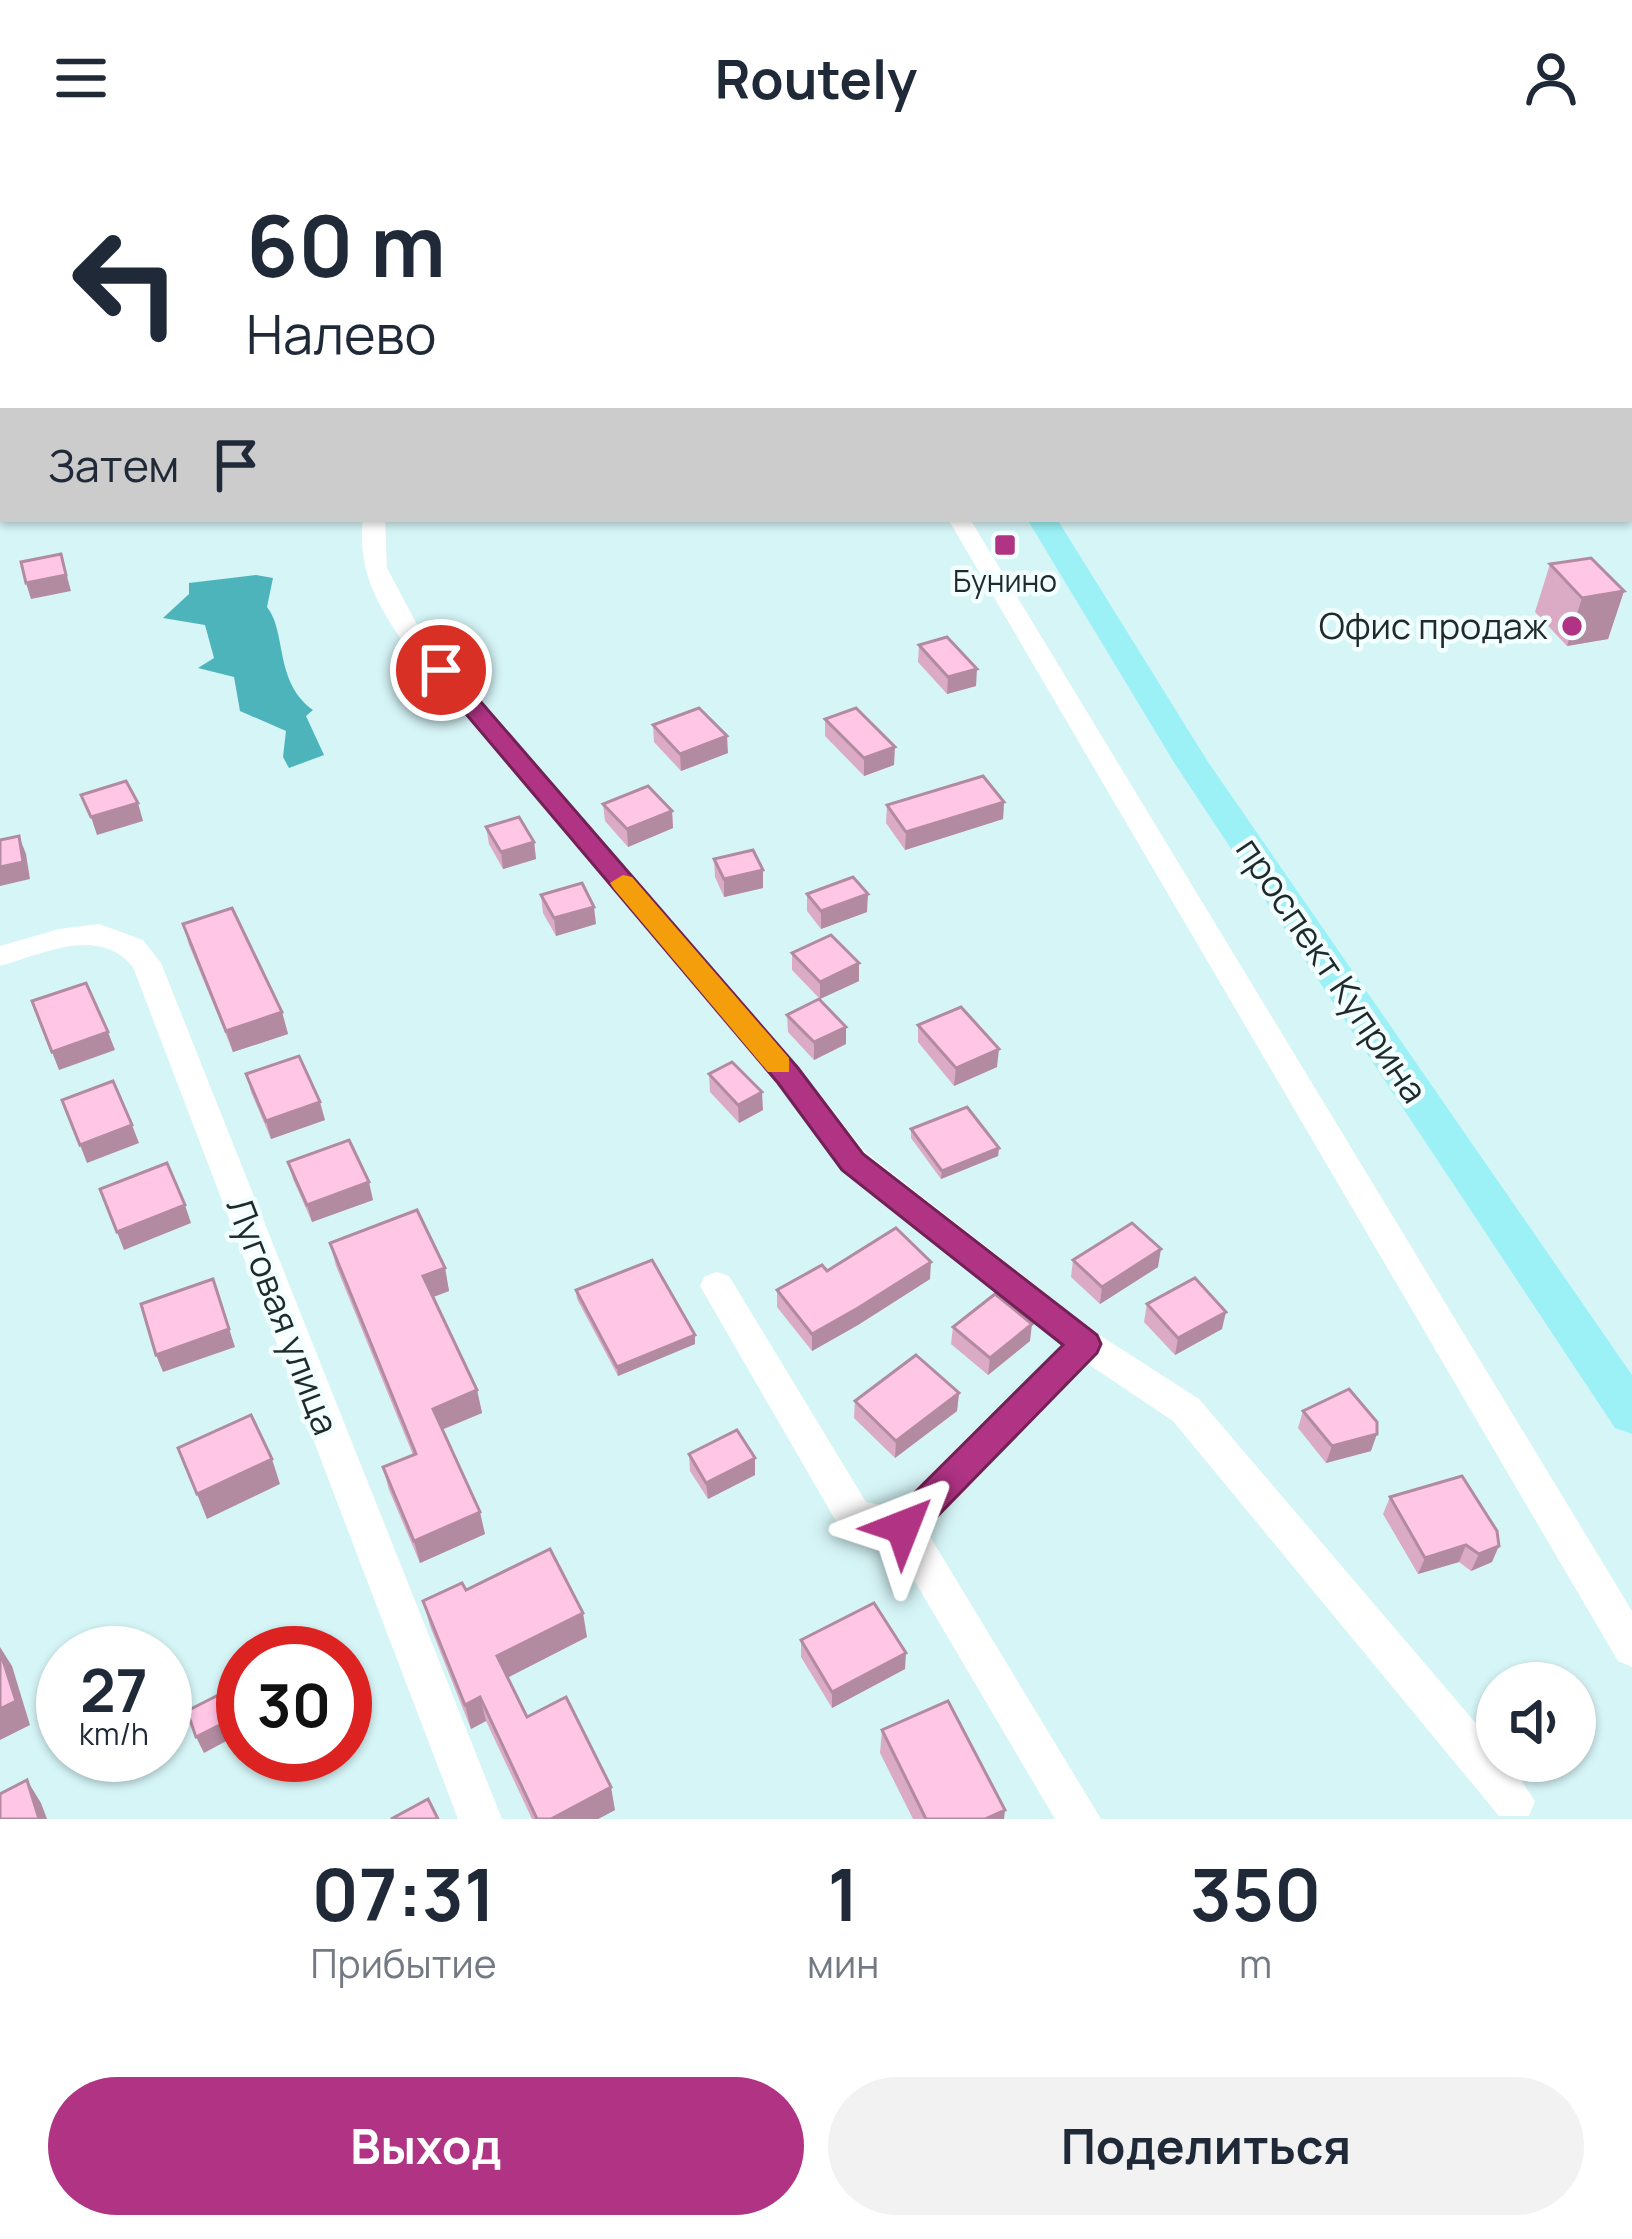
<!DOCTYPE html>
<html lang="ru">
<meta charset="utf-8">
<style>
:root{--surface:#fff;--page:#f2f2f3;--text:#1f2937;--muted:#747a83;--accent:#b03384}
body{margin:0;font-family:Manrope,sans-serif;background:var(--page);color:var(--text);height:100vh;display:flex;flex-direction:column;font-size:45px;white-space:nowrap}
*{box-sizing:border-box;margin:0}
p{font-size:39px;color:var(--muted)}
.icon{flex:none;width:66px;height:66px;fill:none;stroke:currentColor;stroke-width:2;stroke-linecap:round;stroke-linejoin:round}
.map{position:relative;height:1663px;overflow:hidden}
.panel{display:flex;flex-direction:column;background:var(--surface);flex:1}
.panel>*{flex:none}
.guide{position:absolute;left:0px;top:0px;width:1632px;height:366px;box-shadow:0 3px 9px #0004;background:#fff;color:var(--text);overflow:hidden}
.buttons{position:absolute;left:1476px;top:1506px;display:grid;gap:24px}
.buttons a{display:grid;place-items:center;width:120px;height:120px;border-radius:50%;background:var(--surface);box-shadow:0 3px 9px #0004;font-size:60px}
.speed{position:absolute;left:36px;top:1470px;display:flex;gap:24px;font-size:60px;font-weight:700;text-align:center}
.speed>*{display:grid;place-content:center;width:156px;height:156px;border-radius:50%;background:var(--surface);box-shadow:0 3px 9px #0004;line-height:1}
.speed small{font-size:30px;font-weight:400}
.speed .limit{border:18px solid #d22;background:#fff;color:#111}
.pin{position:absolute;display:grid;place-items:center;width:102px;height:102px;color:#fff;margin:-51px;border:6px solid #fff;border-radius:50%;box-shadow:0 3px 12px #0007}
.me{position:absolute;width:132px;margin:-66px;rotate:45deg;stroke-linejoin:round;filter:drop-shadow(0 0 9px #0008)}
.turn{display:flex;align-items:center;gap:42px;height:252px;padding:0 48px;font-size:54px}
.turn .icon{width:156px;height:156px;stroke-width:2.5}
.turn b{display:block;font-size:84px;line-height:102px}
.then{display:flex;align-items:center;height:114px;padding:0 48px;background:#0003;gap:24px;font-size:45px}
.eta{display:flex;justify-content:space-evenly;align-items:center;height:204px;text-align:center}
.eta b{font-size:72px;font-weight:700;line-height:84px}
.action{display:flex;gap:24px;margin-top:auto;padding:24px 48px}
.action a{flex:1;height:138px;border-radius:72px;background:var(--accent);color:#fff;font-size:48px;font-weight:700;line-height:138px;text-align:center}
.action a+a{background:var(--page);color:var(--text)}
header{display:flex;justify-content:space-between;align-items:center;height:156px;padding:0 48px;background:var(--surface);font-size:54px;font-weight:700}
.map>svg:first-child{display:block}
</style>
<header><svg class="icon" aria-label="menu" viewBox="0 0 24 24"><path d="M4 6h16M4 12h16M4 18h16"/></svg>Routely<svg class="icon" aria-label="person" viewBox="0 0 24 24"><circle cx="12" cy="8" r="4"/><path d="M4 21q1-7 8-7t8 7"/></svg></header>
<div class="map">
<svg width="1632" height="1663" viewBox="0 0 1632 1663">
<rect width="100%" height="100%" fill="#d6f5f7"/>
<path fill="#4eb4bb" d="M256 419 273 422 267 451C287 476 274 526 313 554L306 560 324 599 289 612 283 601 286 575 240 555 234 521 198 512 214 502 205 469 163 462 189 438V427Z"/>
<g fill="none" stroke-linecap="round" stroke-linejoin="round">
<g fill="#4eb4bb" fill-rule="evenodd">
<path d="M1320 0H1349L1351 3H1322Z"/>
<path d="M1632 44V62L1629 63V45Z"/>
</g>
<g fill="#fff" fill-rule="evenodd">
<path d="M349 0H365L368 3H350Z"/>
<path d="M712 0H730L733 3H714Z"/>
<path d="M3 91V103L0 104V92Z"/>
<path d="M363 363H385L387 412 421 476 799 912 865 996 1098 1178 1199 1243 1497 1592V1605H1508L1535 1645 1529 1660H1499L1173 1265 1088 1208 926 1374 1101 1663H1055L891 1385 840 1372 700 1130 705 1120 717 1116 729 1120 866 1346 896 1352 1061 1189 841 1014 777 928 403 486C376 447 357 412 363 363Z"/>
<path d="M948 363H970L1632 1455V1511L1618 1505Z"/>
<path d="M99 768 143 784 161 807 502 1663H458L133 811C98 769 44 798 0 810V790L59 773Z"/>
</g>
<g fill="#9bf1f6" fill-rule="evenodd">
<path d="M763 0H785L787 3H765Z"/>
<rect x="0" y="113" width="3" height="14"/>
<path d="M1027 363H1057L1208 606 1632 1219V1278L1615 1272 1175 608Z"/>
</g>
</g>
<g fill="#dbaac5">
<path d="M1632 81V178H1629V82Z"/>
<path d="M1550 408 1624 435 1608 483 1567 490 1535 456Z"/>
<path d="M919 489 976 530 947 538 918 506Z"/>
<path d="M825 563 894 609 864 620 825 580Z"/>
<path d="M653 569 728 597 681 615 654 586Z"/>
<path d="M1004 646 1003 663 905 694 886 667 887 649Z"/>
<path d="M603 648 672 655 673 672 628 691 605 665Z"/>
<path d="M486 671 534 686 536 703 503 713 489 688Z"/>
<path d="M714 703 763 714V732L724 741 715 721Z"/>
<path d="M807 738 867 756 821 773 807 755Z"/>
<path d="M541 739 596 768 556 780 543 757Z"/>
<path d="M183 768 282 856 288 878 233 896 189 789Z"/>
<path d="M792 797 859 825 820 843 792 814Z"/>
<path d="M787 859 846 871V888L814 904 788 876Z"/>
<path d="M918 869 997 911 954 930 918 886Z"/>
<path d="M246 918 325 964 271 983 251 936Z"/>
<path d="M709 918 763 954 739 967 710 936Z"/>
<path d="M911 973 999 992 998 1000 941 1023 911 982Z"/>
<path d="M288 1006 373 1044 312 1066 293 1023Z"/>
<path d="M330 1087 445 1112 449 1135 433 1141 477 1234 482 1257 442 1274 485 1378 420 1407 389 1334 383 1311 413 1299 336 1110Z"/>
<path d="M1073 1104 1158 1111 1100 1148 1071 1121Z"/>
<path d="M827 1115 930 1123 858 1169 812 1195 777 1151V1134Z"/>
<path d="M576 1134 695 1179V1188L618 1220 577 1143Z"/>
<path d="M1147 1148 1222 1173 1175 1199 1144 1166Z"/>
<path d="M953 1171 1030 1185 988 1219 951 1188Z"/>
<path d="M959 1237 957 1255 895 1302 854 1262 855 1245Z"/>
<path d="M1303 1255 1371 1295 1326 1307 1298 1272Z"/>
<path d="M689 1298 755 1302V1319L708 1343 690 1315Z"/>
<path d="M1390 1341 1492 1406 1471 1415 1459 1406 1418 1418 1383 1358Z"/>
<path d="M466 1434 587 1481 508 1521 527 1561 615 1654 598 1663H532L486 1565 471 1573 430 1470 423 1445Z"/>
<path d="M801 1484 905 1513 832 1552 801 1501Z"/>
<path d="M882 1574 1004 1663H913L880 1597Z"/>
</g>
<g fill="#b28ba0">
<rect x="1629" y="244" width="3" height="78"/>
<path d="M61 398 71 435 31 443 26 427Z"/>
<path d="M1624 435 1608 483 1567 490 1582 442Z"/>
<path d="M977 513 976 530 947 538 948 521Z"/>
<path d="M727 580 728 597 681 615 680 598Z"/>
<path d="M895 591 894 609 864 620V602Z"/>
<path d="M1004 646 1003 663 905 694 906 676Z"/>
<path d="M138 647 143 665 97 679 91 661Z"/>
<path d="M672 655 673 672 628 691 627 673Z"/>
<path d="M19 680 26 698 30 723 0 730V711Z"/>
<path d="M534 686 536 703 503 713 501 696Z"/>
<path d="M763 714V732L724 741V723Z"/>
<path d="M868 738 867 756 821 773V755Z"/>
<path d="M594 751 596 768 556 780 554 762Z"/>
<path d="M859 807V825L820 843V826Z"/>
<path d="M282 856 288 878 233 896 226 875Z"/>
<path d="M846 871V888L814 904V886Z"/>
<path d="M108 876 115 894 59 914 52 896Z"/>
<path d="M999 893 997 911 954 930 956 912Z"/>
<path d="M762 936 763 954 739 967 738 949Z"/>
<path d="M320 946 325 964 271 983 266 965Z"/>
<path d="M132 969 139 987 87 1007 80 989Z"/>
<path d="M999 992 998 1000 941 1023 942 1015Z"/>
<path d="M369 1026 373 1044 312 1066 307 1049Z"/>
<path d="M185 1049 191 1067 124 1094 117 1076Z"/>
<path d="M1161 1093 1158 1111 1100 1148 1102 1131Z"/>
<path d="M931 1106 930 1123 858 1169 812 1195V1178Z"/>
<path d="M445 1112 449 1135 428 1143 423 1120Z"/>
<path d="M213 1123 235 1191 163 1216 156 1199Z"/>
<path d="M1226 1156 1222 1173 1175 1199 1178 1182Z"/>
<path d="M1032 1168 1030 1185 988 1219 990 1202Z"/>
<path d="M695 1179V1188L618 1220 617 1211Z"/>
<path d="M477 1234 482 1257 438 1275 433 1253Z"/>
<path d="M959 1237 957 1255 895 1302 896 1285Z"/>
<path d="M1377 1278 1371 1295 1326 1307 1332 1290Z"/>
<path d="M755 1302V1319L708 1343 706 1327Z"/>
<path d="M272 1303 280 1328 207 1363 197 1338Z"/>
<path d="M480 1356 485 1378 420 1407 414 1385Z"/>
<path d="M1466 1389 1459 1406 1418 1418 1425 1402Z"/>
<path d="M1499 1390 1492 1406 1471 1415 1479 1398Z"/>
<path d="M583 1457 587 1481 503 1524 497 1500Z"/>
<path d="M0 1491 12 1510 30 1569 0 1584Z"/>
<path d="M906 1497 905 1513 832 1552V1536Z"/>
<path d="M480 1541 486 1565 471 1573 465 1549Z"/>
<path d="M243 1557V1576L204 1597 196 1581Z"/>
<path d="M27 1624 41 1647 47 1663H39Z"/>
<path d="M611 1631 615 1654 598 1663H551Z"/>
<path d="M1005 1654 1004 1663H985Z"/>
</g>
<g fill="#ffc6e5" stroke="#b28ba0" stroke-width="3">
<path d="M1632 221V244H1629V222Z"/>
<path d="M61 398 66 419 26 427 21 406Z"/>
<path d="M1591 402 1624 435 1582 442 1550 408Z"/>
<path d="M947 481 977 513 948 521 919 489Z"/>
<path d="M699 552 727 580 680 598 653 569Z"/>
<path d="M856 552 895 591 864 602 825 563Z"/>
<path d="M983 620 1004 646 906 676 887 649Z"/>
<path d="M126 625 138 647 91 661 81 639Z"/>
<path d="M648 630 672 655 627 673 603 648Z"/>
<path d="M519 661 534 686 501 696 486 671Z"/>
<path d="M19 680 23 706 0 711V684Z"/>
<path d="M753 694 763 714 724 723 714 703Z"/>
<path d="M853 721 868 738 821 755 807 738Z"/>
<path d="M582 727 594 751 554 762 541 739Z"/>
<path d="M232 752 282 856 226 875 183 768Z"/>
<path d="M831 779 859 807 820 826 792 797Z"/>
<path d="M86 827 108 876 52 896 32 845Z"/>
<path d="M819 843 846 871 814 886 787 859Z"/>
<path d="M961 851 999 893 956 912 918 869Z"/>
<path d="M299 900 320 946 266 965 246 918Z"/>
<path d="M732 906 762 936 738 949 709 918Z"/>
<path d="M113 925 132 969 80 989 62 944Z"/>
<path d="M967 951 999 992 942 1015 911 973Z"/>
<path d="M349 984 369 1026 307 1049 288 1006Z"/>
<path d="M167 1007 185 1049 117 1076 100 1033Z"/>
<path d="M417 1054 445 1112 423 1120 477 1234 433 1253 480 1356 414 1385 383 1311 416 1298 330 1087Z"/>
<path d="M1132 1067 1161 1093 1102 1131 1073 1104Z"/>
<path d="M896 1072 931 1106 858 1152 812 1178 777 1134 822 1109 827 1115Z"/>
<path d="M652 1104 695 1179 617 1211 576 1134Z"/>
<path d="M1195 1122 1226 1156 1178 1182 1147 1148Z"/>
<path d="M213 1123 229 1173 156 1199 141 1148Z"/>
<path d="M995 1138 1032 1168 990 1202 953 1171Z"/>
<path d="M916 1199 959 1237 896 1285 855 1245Z"/>
<path d="M1349 1233 1377 1266V1278L1332 1290 1303 1255Z"/>
<path d="M251 1259 272 1303 197 1338 178 1292Z"/>
<path d="M737 1274 755 1302 706 1327 689 1298Z"/>
<path d="M1462 1320 1497 1375 1499 1390 1479 1398 1466 1389 1425 1402 1390 1341Z"/>
<path d="M550 1393 583 1457 497 1500 527 1561 566 1541 611 1631 551 1663H537L480 1541 465 1549 423 1445 462 1427 466 1434Z"/>
<path d="M874 1447 906 1497 832 1536 801 1484Z"/>
<path d="M0 1495 16 1545 0 1553Z"/>
<path d="M234 1531 243 1557 196 1581 187 1555Z"/>
<path d="M948 1545 1005 1654 985 1663H926L882 1574Z"/>
<path d="M27 1624 39 1663H0V1638Z"/>
<path d="M428 1643 438 1663H391Z"/>
</g>
<path fill="#b03384" stroke="#722156" stroke-width="3" d="M441 507 449 509 798 912 863 998 1097 1179 1101 1188 1097 1197 916 1382 903 1387 891 1382 886 1371 891 1360 1063 1189 842 1014 778 927 433 519V509Z"/>
<path fill="#f59e0b" d="M623 719 632 721 789 902V916H768L614 733 610 727Z"/>
<g fill="#b03384" stroke="#f2feff" stroke-width="4.5">
<rect x="993" y="377" width="24" height="24" rx="6"/>
<circle cx="1572" cy="470" r="12"/>
</g>
<g text-anchor="middle" stroke-width="9" stroke-linejoin="round" paint-order="stroke">
<g font-size="30" fill="#1f2a2b" stroke="#f2feff">
<text x="1005" y="436">Бунино</text>
</g>
<g font-size="36" fill="#1f2a2b" stroke="#f2feff" text-anchor="end">
<text x="1548" y="483">Офис продаж</text>
</g>
<g font-size="36" fill="#1f2a2b" stroke="#f2feff">
<text transform="translate(1332 814) rotate(56)" y="13">проспект Куприна</text>
<text transform="translate(283 1160) rotate(69)" y="13">Луговая улица</text>
</g>
</g>
</svg>
<div class="buttons">
<a><svg class="icon" aria-label="sound" viewBox="0 0 24 24"><path d="M4 9h4l5-4v14l-5-4H4zM17 9q2 3 0 6"/></svg></a>
</div>
<div class="speed"><div>27<small>km/h</small></div><div class="limit">30</div></div>
<div class="pin" style="left:441px;top:514px;background:#d93025"><svg class="icon" aria-label="arrive" viewBox="0 0 24 24"><path d="M6 21V4h12l-3 4 3 4H6"/></svg></div>
<svg class="me" style="left:903px;top:1371px" viewBox="-20 -20 40 40"><path d="M0-17L14 15 0 8-14 15z" fill="#b03384" stroke="#fff" stroke-width="4"/></svg>
<div class="guide">
<div class="turn"><svg class="icon" aria-label="left" viewBox="0 0 24 24"><path d="M17 20v-9H6M10 6l-5 5 5 5"/></svg><div><b>60 m</b>Налево</div></div>
<div class="then">Затем<svg class="icon" aria-label="arrive" viewBox="0 0 24 24"><path d="M6 21V4h12l-3 4 3 4H6"/></svg></div>
</div>
</div>
<section class="panel">
<div class="eta">
<div><b>07:31</b><p>Прибытие</p></div>
<div><b>1</b><p>мин</p></div>
<div><b>350</b><p>m</p></div>
</div>
<div class="action"><a>Выход</a><a>Поделиться</a></div>
</section>
